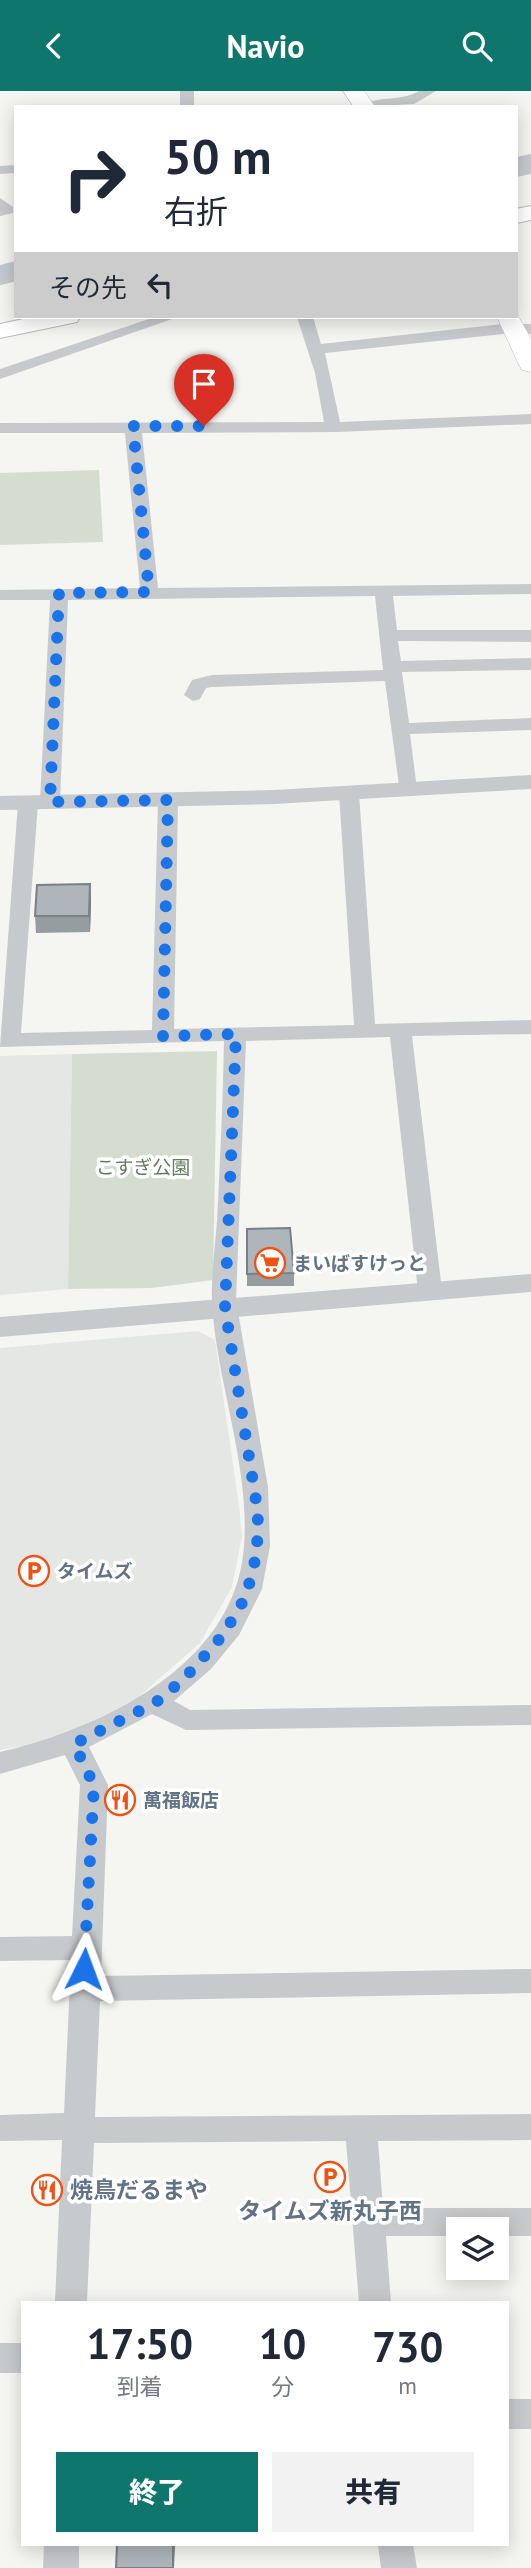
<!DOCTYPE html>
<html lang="ja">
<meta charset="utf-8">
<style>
:root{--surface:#fff;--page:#f2f2f3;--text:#1f2937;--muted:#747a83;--accent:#0f766e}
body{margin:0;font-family:"PT Sans","Noto Sans JP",sans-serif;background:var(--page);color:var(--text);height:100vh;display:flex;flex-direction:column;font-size:26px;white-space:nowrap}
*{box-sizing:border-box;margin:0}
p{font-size:23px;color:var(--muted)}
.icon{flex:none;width:38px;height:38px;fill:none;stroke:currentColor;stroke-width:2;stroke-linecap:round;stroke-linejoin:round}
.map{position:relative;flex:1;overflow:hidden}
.drawer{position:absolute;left:21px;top:2210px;width:488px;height:245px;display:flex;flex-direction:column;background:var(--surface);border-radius:0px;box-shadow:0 4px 18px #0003}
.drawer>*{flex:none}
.top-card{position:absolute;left:14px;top:14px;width:504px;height:214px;border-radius:0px;box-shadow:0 4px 18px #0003;background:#fff;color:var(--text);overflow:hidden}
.buttons{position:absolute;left:446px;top:2126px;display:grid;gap:14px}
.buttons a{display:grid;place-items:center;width:63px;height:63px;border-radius:0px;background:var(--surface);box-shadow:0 4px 18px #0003;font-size:35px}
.pin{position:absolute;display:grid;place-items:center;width:60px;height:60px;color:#fff;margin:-72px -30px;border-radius:50% 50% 50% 0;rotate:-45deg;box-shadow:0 0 7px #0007}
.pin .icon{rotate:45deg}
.me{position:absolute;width:77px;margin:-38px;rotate:3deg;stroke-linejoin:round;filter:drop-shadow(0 0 5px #0008)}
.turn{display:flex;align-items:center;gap:24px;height:147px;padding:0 35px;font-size:32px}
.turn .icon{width:91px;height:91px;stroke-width:2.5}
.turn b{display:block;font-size:49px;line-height:60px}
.then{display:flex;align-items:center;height:66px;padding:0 35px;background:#0003;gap:14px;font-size:26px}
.eta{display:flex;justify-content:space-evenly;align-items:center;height:119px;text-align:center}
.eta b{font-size:42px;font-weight:800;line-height:49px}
.button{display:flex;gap:14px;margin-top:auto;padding:14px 35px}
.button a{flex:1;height:80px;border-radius:0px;background:var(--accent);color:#fff;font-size:28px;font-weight:800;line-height:80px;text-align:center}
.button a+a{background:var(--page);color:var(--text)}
header{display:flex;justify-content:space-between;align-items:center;height:91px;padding:0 35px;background:var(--accent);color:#fff;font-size:32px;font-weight:800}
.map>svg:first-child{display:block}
</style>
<header><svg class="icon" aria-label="back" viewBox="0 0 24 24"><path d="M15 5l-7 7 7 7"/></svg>Navio<svg class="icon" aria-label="search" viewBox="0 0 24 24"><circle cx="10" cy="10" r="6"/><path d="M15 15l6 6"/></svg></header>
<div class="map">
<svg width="531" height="2477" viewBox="0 0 531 2477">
<rect width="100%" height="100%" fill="#f5f5f1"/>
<g fill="#e5e7e4">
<path d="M72 963 68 1198 0 1204V965Z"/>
<path d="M198 1240 215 1249 239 1415 242 1445 232 1496 200 1552 136 1608 81 1636 23 1655 0 1659V1257Z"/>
</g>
<g fill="#d5ddd1">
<path d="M99 379 103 451 0 454V382Z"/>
<path d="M217 960 213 1189 152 1197 68 1198 72 963Z"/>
</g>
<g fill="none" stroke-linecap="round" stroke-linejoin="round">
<g fill="#c0cad0" fill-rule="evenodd">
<path d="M531 63V83L516 86V66Z"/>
<path d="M16 170V190L0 194V174Z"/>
</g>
<g stroke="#b7bbbf" stroke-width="1">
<g id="primary">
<path d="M343 0H364L375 16H354Z"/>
<path d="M516 221 531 248V281L522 279 519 274 497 226H516Z"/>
</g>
</g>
<g stroke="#b8bbbe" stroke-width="2">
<g id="trunk">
<path d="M531 115V129L516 132V118Z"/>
<path d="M33 226H80L77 231 0 247V233Z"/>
</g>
</g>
<path fill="#c7cacd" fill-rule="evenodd" d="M16 184V190L0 194V188Z"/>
<g fill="#c7cacd" fill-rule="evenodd">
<rect x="180" y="0" width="14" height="16"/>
<path d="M419 0H436L414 13 359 16C375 4 402 11 419 0Z"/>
<path d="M16 74V82L0 83V75Z"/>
<path d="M531 74V82L516 85V77Z"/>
<path d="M0 107 13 116V122L0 125Z"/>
<path d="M155 226H178L0 288V278Z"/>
<path d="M297 226H313L321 253 503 233H531V243H503L325 262 340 331 531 323V333L337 341 142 342 158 497 531 493V503L393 505 397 539H531V551L398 550 401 570 531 567V579L402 581 409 632 531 627V639L410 643 417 698 414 702H400L385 590 212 596 206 597 200 608 193 610 184 604 192 589 212 584 383 579 375 505 68 509 60 711 50 717 43 715 40 711 50 509H0V499L140 497 125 342H0V332L324 331 315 282Z"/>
<path d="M349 696 359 702 375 933 531 929V943L412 945 442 1200 439 1206H421L418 1200 390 946 246 950 236 1209 268 1396 270 1455 262 1498 239 1544 211 1578 174 1610 190 1619 531 1614V1634L186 1639 152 1623 89 1656 108 1694 101 1885 531 1878V1902L100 1910 95 2026 531 2023V2049L378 2050 383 2117H531V2145H497V2138H458V2145H386L391 2212H359L346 2050 94 2052 87 2212H55L62 2049 0 2050V2024L64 2022 71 1869 0 1870V1846L72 1845 80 1694 65 1664 0 1683V1661C86 1641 203 1590 235 1498 247 1466 246 1427 242 1393 235 1332 215 1271 212 1210 211 1183 215 1157 217 1130 220 1070 223 1010 224 950L0 956 18 712 28 706 38 712 21 942 152 939 158 709 168 703 178 709 174 938 354 934 339 702Z"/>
<rect x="0" y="2252" width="23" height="30"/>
<rect x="508" y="2308" width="23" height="30"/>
<path d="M44 2454H79V2477H43Z"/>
<path d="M378 2454H413L417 2477H381Z"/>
</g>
<g fill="#c7cacd" fill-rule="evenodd">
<path d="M531 684V698L274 713 0 719V705L274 699Z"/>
<path d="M531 1183V1201L0 1246V1226Z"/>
</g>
<use href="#primary" fill="#fff" fill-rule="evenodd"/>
<use href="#trunk" fill="#fff" fill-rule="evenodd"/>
</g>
<g fill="#969da1">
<path d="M91 809 90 841 36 842 35 825Z"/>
<path d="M247 1138 294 1182V1195H247Z"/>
</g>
<g fill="#7a7f83">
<path d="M90 793 91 809 90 841 89 825Z"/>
<path d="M173 2454H175L174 2477H173Z"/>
</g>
<g fill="#aeb6bb" stroke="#7a7f83" stroke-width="2">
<path d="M90 793 89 825H35L37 794Z"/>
<path d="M290 1137 294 1182 247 1183V1138Z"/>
<path d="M117 2454H173V2477H116Z"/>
</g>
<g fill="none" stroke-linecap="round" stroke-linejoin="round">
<path stroke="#1a73e8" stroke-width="12" stroke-dasharray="0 21.6" d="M84 1878 94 1694 74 1653 155 1612 184 1588 223 1544 242 1512 252 1485 257 1458 258 1422 225 1217 236 943 163 945 168 709 50 711 59 502 149 501 133 335H204"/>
</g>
<defs>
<g id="supermarket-ring" transform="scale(1.575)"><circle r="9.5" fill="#fff" stroke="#f25114" stroke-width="1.5"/><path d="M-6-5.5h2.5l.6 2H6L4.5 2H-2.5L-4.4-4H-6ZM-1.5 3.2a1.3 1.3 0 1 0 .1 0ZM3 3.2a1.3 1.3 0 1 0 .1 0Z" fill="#f25114"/></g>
<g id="parking-ring" transform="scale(1.575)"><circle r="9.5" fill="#fff" stroke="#f25114" stroke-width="1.5"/><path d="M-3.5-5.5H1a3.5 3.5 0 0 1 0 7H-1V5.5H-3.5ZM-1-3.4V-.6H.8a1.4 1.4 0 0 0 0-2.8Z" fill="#f25114"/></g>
<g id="restaurant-ring" transform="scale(1.575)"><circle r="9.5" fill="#fff" stroke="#f25114" stroke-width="1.5"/><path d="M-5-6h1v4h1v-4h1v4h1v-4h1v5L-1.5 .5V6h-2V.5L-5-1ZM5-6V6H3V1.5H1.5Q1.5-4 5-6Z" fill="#f25114"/></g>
</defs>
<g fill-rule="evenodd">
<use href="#supermarket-ring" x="270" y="1172"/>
<use href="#parking-ring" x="34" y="1480"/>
<use href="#restaurant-ring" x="120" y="1709"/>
<use href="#parking-ring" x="330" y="2086"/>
<use href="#restaurant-ring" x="47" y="2099"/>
</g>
<g text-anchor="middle" stroke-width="7" stroke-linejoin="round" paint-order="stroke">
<g font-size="19" fill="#657b61" stroke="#fff">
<text x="143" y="1083">こすぎ公園</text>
</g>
<g font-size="19" font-weight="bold" fill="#617385" stroke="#fff" text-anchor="start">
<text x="293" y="1179">まいばすけっと</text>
<text x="57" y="1487">タイムズ</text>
<text x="143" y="1716">萬福飯店</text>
</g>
<g font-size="23" font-weight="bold" fill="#617385" stroke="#fff" text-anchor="start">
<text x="70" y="2107">焼鳥だるまや</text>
<text x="330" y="2128" text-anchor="middle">タイムズ新丸子西</text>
</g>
</g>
</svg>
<div class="buttons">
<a><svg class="icon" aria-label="layers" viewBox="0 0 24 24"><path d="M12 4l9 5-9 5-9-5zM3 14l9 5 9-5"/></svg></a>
</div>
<div class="pin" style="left:204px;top:335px;background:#d93025"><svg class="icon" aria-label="arrive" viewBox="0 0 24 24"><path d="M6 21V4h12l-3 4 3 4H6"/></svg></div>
<svg class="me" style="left:84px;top:1878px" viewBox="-20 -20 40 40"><path d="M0-17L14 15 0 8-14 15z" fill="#1a73e8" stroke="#fff" stroke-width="4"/></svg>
<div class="top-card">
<div class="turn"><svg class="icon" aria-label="right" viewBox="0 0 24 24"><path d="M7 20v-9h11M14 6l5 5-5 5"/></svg><div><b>50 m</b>右折</div></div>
<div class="then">その先<svg class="icon" aria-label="left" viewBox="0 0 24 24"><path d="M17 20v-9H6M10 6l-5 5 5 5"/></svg></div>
</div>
<section class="drawer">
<div class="eta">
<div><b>17:50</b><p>到着</p></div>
<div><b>10</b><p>分</p></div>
<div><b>730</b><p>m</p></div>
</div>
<div class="button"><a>終了</a><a>共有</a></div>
</section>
</div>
